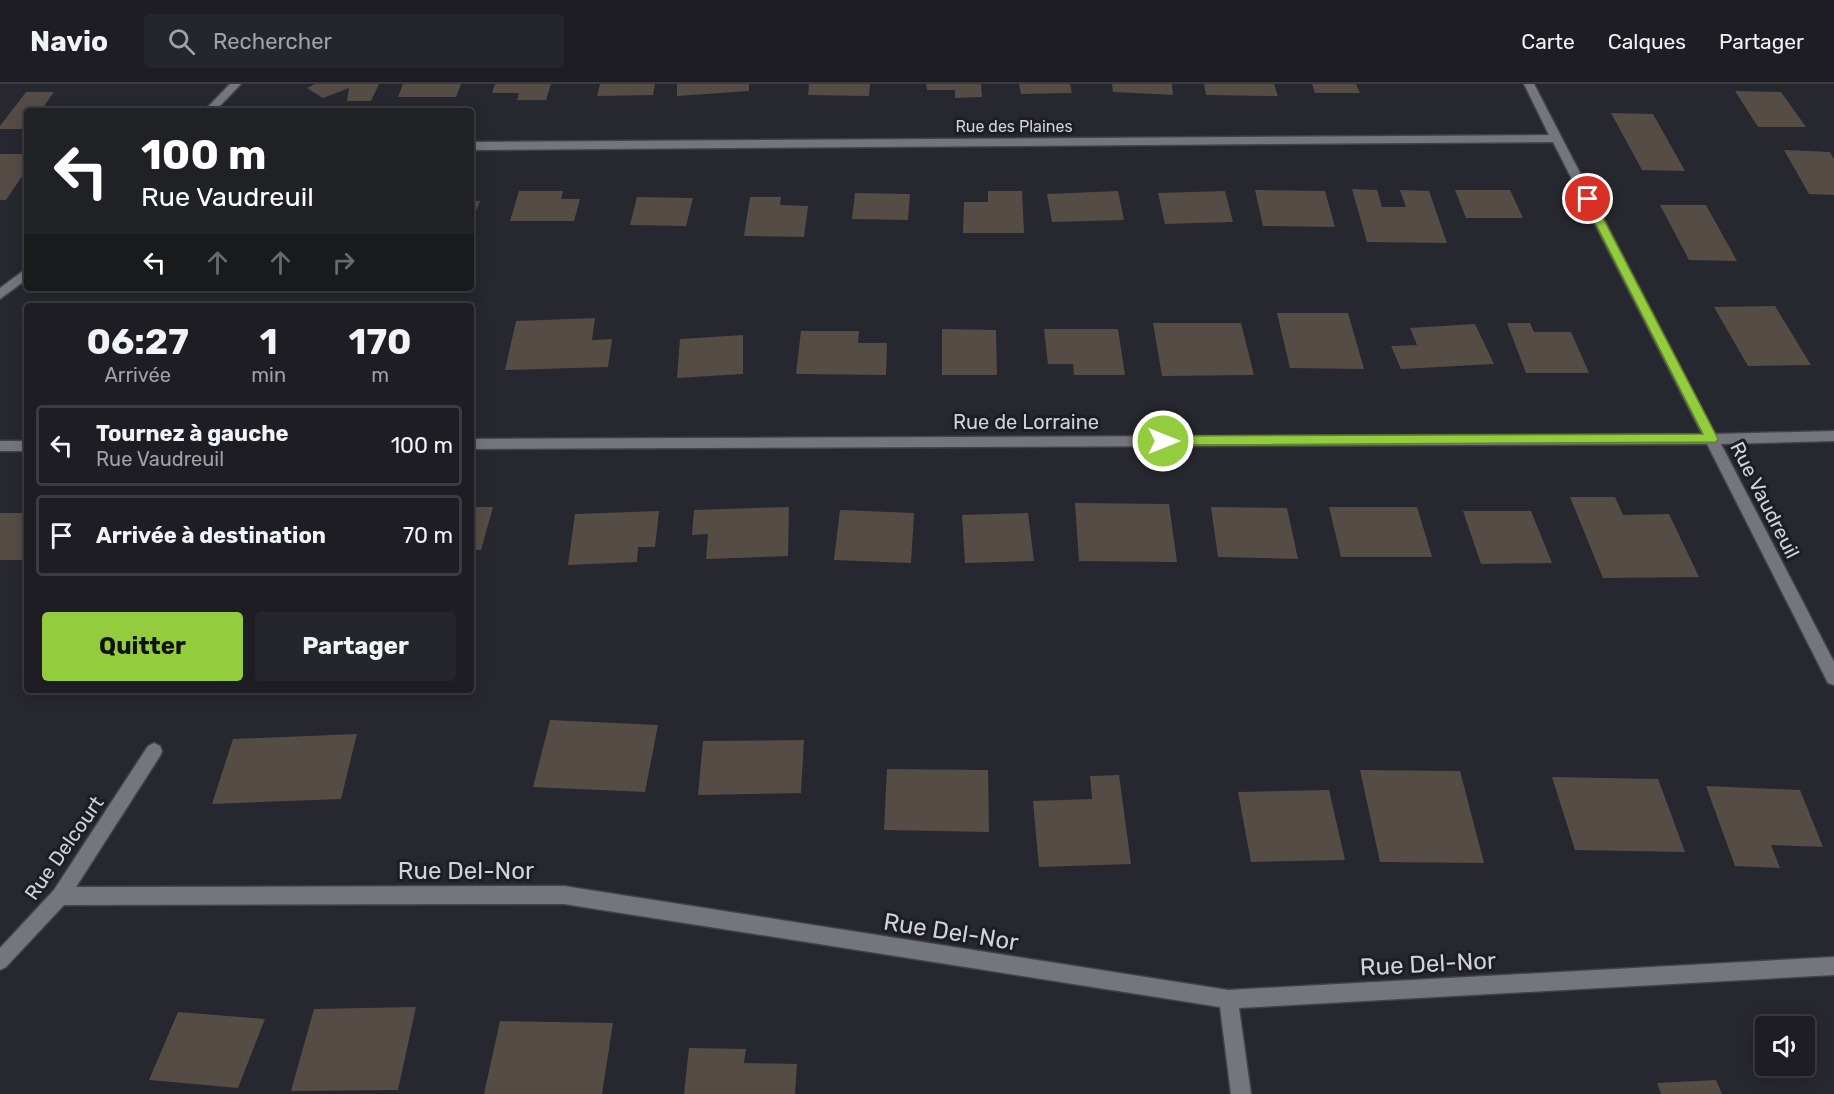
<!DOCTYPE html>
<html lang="fr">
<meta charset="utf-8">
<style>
:root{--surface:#1d1d23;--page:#25262b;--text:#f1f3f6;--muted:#a0a2a6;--line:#3b3b41;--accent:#93cd3e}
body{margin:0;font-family:Rubik,sans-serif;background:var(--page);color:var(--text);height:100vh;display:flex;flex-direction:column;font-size:22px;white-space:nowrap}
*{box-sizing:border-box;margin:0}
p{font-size:20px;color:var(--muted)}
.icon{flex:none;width:33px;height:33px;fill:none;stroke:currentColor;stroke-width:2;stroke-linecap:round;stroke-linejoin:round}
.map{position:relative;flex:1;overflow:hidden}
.details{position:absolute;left:24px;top:219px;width:450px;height:390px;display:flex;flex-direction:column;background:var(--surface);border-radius:6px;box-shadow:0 3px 15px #0003,0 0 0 2px var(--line)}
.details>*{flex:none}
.guide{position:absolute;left:24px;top:24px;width:450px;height:183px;border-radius:6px;box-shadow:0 3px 15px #0003,0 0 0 2px var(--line);background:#202124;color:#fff;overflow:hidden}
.controls{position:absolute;left:1755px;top:932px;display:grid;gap:12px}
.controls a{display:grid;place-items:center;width:60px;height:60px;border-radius:6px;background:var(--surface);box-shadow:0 3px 15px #0003,0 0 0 2px var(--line);font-size:30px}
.pin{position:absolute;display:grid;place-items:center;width:51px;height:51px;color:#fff;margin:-26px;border:3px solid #fff;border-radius:50%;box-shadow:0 2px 6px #0007}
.me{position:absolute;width:66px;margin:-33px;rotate:90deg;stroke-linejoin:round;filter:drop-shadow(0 0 4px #0008)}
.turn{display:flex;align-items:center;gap:21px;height:126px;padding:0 18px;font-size:27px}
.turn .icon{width:78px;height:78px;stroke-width:2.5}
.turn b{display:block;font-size:42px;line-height:51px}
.lanes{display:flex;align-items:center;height:57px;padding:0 18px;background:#0003;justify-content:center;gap:30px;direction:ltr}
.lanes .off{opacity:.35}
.eta{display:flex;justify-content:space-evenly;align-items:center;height:102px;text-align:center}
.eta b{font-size:36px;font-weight:700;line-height:42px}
.button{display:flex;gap:12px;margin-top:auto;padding:12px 18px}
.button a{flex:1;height:69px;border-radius:6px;background:var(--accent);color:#111;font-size:24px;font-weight:700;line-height:69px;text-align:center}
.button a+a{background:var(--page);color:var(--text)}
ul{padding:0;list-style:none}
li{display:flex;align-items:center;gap:18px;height:81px;margin:0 12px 9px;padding:0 6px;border:3px solid var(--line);border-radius:6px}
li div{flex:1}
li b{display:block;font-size:22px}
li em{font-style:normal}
header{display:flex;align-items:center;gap:36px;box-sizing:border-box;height:84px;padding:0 30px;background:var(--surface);border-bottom:2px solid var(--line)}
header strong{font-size:28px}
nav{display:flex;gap:33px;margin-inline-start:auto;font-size:21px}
.search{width:420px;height:54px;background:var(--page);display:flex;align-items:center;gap:15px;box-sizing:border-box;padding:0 21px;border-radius:6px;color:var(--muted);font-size:22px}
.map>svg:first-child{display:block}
</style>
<header>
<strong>Navio</strong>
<div class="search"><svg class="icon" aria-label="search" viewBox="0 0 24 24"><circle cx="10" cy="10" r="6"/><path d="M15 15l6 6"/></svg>Rechercher</div>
<nav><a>Carte</a><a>Calques</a><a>Partager</a></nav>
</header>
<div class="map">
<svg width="1834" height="1010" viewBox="0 0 1834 1010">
<rect width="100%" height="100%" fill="#27272f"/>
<g fill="#554c46">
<path d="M315 0H379L371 17H347L349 4 323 14 307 4Z"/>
<path d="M403 0H461L456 13H398Z"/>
<path d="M495 0H551L546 16H517L519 9H492Z"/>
<path d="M600 0H655L653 11 597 12Z"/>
<path d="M677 0H749V7L677 12Z"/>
<path d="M809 0H870L869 12 808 11Z"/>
<path d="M926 0H981L982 13 955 14V6H927Z"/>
<path d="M1019 0H1070L1072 9 1021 10Z"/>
<path d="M1112 0H1172L1173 11 1113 8Z"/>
<path d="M1204 0H1274L1278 12 1206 11Z"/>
<path d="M1312 0H1356L1360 9H1315Z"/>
<path d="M1735 7 1781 8 1806 43H1758Z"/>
<path d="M26 8H54L42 25H65V27H27V45H0V42Z"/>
<path d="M1611 29 1653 30 1685 87 1642 86Z"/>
<path d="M1784 66 1830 68 1834 75V111L1809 110Z"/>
<path d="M0 70H27V85L6 116H0Z"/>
<path d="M1352 105 1377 106 1382 123H1406L1400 106 1429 107 1447 159 1367 158Z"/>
<path d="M1255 106 1325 107 1335 143 1263 142Z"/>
<path d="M1455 106H1510L1523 134H1466Z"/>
<path d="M519 107H563L561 115H580L574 137H510Z"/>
<path d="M988 107H1022L1024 149H963L964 118H988Z"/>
<path d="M1118 107 1124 136 1052 138 1047 110Z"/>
<path d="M1225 107 1233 138 1165 140 1158 109Z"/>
<path d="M855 109 910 110 908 136 852 135Z"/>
<path d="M637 113 693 114 686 142 630 141Z"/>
<path d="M750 113H781L780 121 808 122 804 153 744 152Z"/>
<path d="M471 117H480L471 140Z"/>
<path d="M1660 121H1706L1737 177 1689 176Z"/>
<path d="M1775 222 1811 281 1748 282 1714 223Z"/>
<path d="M1277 229H1348L1364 285 1290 284Z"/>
<path d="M595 234 592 256 612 255 608 283 505 286 516 237Z"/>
<path d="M1153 239H1241L1254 291 1162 292Z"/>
<path d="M1507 239H1530L1534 248H1571L1589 289H1526Z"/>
<path d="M1475 240 1494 280 1401 285 1391 262 1417 261 1410 244Z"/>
<path d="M942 245 996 246 997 291H942Z"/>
<path d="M1044 245H1118L1125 291H1074L1073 280H1048Z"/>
<path d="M801 247H859L858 259H887L886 291 796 290Z"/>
<path d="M743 251V290L677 294 680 255Z"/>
<path d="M1570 413H1615L1623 431 1669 430 1699 493 1603 494Z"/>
<path d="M1075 419 1169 420 1177 478 1079 477Z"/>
<path d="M471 423H493L481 466H471Z"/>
<path d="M789 423 788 472 706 475 708 450 692 451 694 426Z"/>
<path d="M1211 423 1287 424 1298 475 1218 473Z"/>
<path d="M1329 423H1417L1432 473H1341Z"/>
<path d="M840 426 914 429 911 479 834 476Z"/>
<path d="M659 427 655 463H638L637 478 568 481 575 430Z"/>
<path d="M1463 427H1531L1552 479 1481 480Z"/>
<rect x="0" y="429" width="27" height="47"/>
<path d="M1028 429 1034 477 965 479 962 431Z"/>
<path d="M550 636 658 641 645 708 533 703Z"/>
<path d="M357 650 341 715 212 720 233 655Z"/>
<path d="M804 656 801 709 698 711 703 657Z"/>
<path d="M887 685 988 686 989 748 884 746Z"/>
<path d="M1360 686 1460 687 1484 779 1380 778Z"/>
<path d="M1119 691 1131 780 1039 783 1033 717 1092 715 1090 692Z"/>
<path d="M1552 693 1658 695 1685 768 1575 766Z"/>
<path d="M1706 702 1800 706 1823 763 1771 761 1780 784 1735 782Z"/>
<path d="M1329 706 1345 776 1251 778 1238 708Z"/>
<path d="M416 923 398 1006 291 1007 314 925Z"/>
<path d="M178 928 265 935 238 1004 149 996Z"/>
<path d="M500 937 613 939 602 1010H484Z"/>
<path d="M689 964 746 965 744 979 797 980 795 1010H684Z"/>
<path d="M1716 996 1722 1010H1661L1657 999Z"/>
</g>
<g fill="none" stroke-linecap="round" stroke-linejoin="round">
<g stroke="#424249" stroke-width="3">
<g id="street">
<path d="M230 0H241L215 27H204Z"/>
<path d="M1524 0H1534L1715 350 1834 347V357L1721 360 1834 578V601L1828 599 1707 360 471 365V355L1702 350 1553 58 471 66V58L1549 51Z"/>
<path d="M27 184V195L0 215V204Z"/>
<rect x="0" y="357" width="27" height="10"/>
<path d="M154 659 160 662 162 667 160 672 76 803 564 802 1228 906 1834 873V891L1239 924 1251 1010H1231L1220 923 564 820 64 821 6 883 0 886V864L54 806 148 662Z"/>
</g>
</g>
<use href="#street" fill="#75757e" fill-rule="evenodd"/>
</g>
<path fill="#93cd3e" stroke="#608528" stroke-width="1.5" d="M1588 111 1593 115 1718 355 1716 358 1158 361 1157 357 1163 352 1703 350 1583 115Z"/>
<g text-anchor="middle" stroke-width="6" stroke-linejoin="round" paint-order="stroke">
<g font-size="16" fill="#d2d2d7" stroke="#1d1d25">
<text x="1014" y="48">Rue des Plaines</text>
</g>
<g font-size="20" fill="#d2d2d7" stroke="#1d1d25">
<text x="1026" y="345">Rue de Lorraine</text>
<text transform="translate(1765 416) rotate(63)" y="7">Rue Vaudreuil</text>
<text transform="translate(64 764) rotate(-55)" y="7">Rue Delcourt</text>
</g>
<g font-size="24" fill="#d2d2d7" stroke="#1d1d25">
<text x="466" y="795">Rue Del-Nor</text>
<text transform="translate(951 848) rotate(9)" y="8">Rue Del-Nor</text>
<text transform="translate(1428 880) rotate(-3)" y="8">Rue Del-Nor</text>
</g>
</g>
</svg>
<div class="controls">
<a><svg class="icon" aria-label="sound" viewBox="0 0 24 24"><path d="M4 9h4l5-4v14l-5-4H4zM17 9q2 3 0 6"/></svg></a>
</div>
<div class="pin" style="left:1588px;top:115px;background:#d93025"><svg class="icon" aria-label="arrive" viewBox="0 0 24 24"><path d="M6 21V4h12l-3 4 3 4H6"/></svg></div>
<svg class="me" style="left:1163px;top:357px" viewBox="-20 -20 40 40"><circle r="17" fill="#93cd3e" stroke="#fff" stroke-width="3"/><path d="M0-11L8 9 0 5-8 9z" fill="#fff"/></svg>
<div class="guide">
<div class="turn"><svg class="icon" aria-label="left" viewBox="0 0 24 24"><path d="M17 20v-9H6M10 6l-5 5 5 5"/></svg><div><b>100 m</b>Rue Vaudreuil</div></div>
<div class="lanes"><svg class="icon" aria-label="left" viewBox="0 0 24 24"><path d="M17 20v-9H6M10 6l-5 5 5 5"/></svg><svg class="icon off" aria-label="ahead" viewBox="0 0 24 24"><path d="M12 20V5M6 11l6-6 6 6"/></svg><svg class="icon off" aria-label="ahead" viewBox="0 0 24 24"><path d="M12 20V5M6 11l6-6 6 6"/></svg><svg class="icon off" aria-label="right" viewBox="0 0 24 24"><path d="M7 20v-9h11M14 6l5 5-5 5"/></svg></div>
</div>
<section class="details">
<div class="eta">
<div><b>06:27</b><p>Arrivée</p></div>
<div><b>1</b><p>min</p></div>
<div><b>170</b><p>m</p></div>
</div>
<ul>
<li><svg class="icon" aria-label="left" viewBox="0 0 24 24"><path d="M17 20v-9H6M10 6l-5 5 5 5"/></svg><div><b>Tournez à gauche</b><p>Rue Vaudreuil</p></div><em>100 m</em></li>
<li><svg class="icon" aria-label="arrive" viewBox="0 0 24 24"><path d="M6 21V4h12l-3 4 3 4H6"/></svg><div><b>Arrivée à destination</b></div><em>70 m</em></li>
</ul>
<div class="button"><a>Quitter</a><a>Partager</a></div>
</section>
</div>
